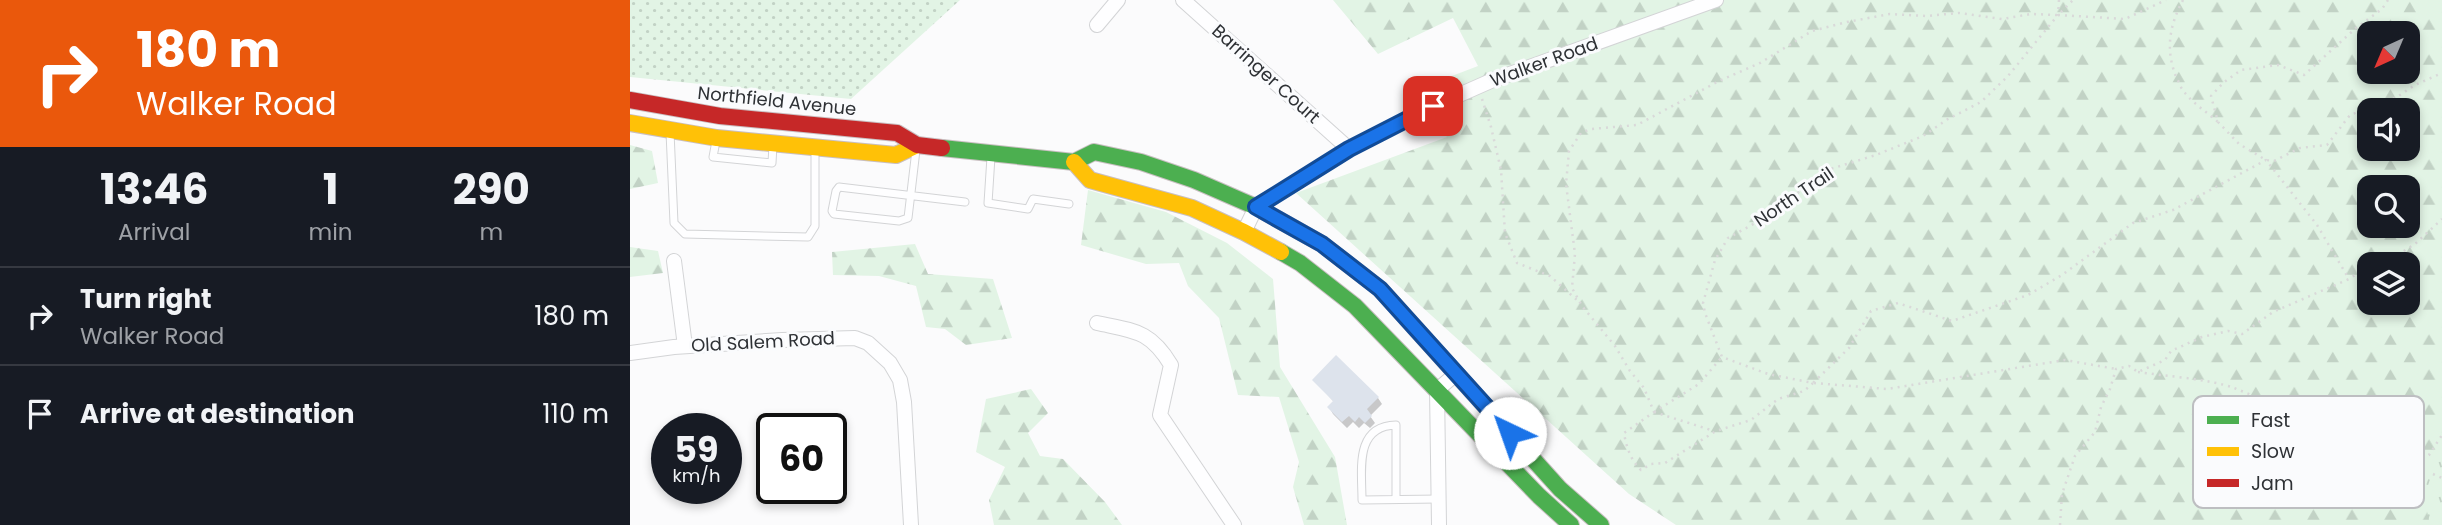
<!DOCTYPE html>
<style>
:root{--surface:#171b24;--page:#20242c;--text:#f1f3f6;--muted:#9ea1a6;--line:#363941}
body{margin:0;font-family:Poppins,sans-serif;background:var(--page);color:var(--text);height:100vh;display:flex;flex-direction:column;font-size:26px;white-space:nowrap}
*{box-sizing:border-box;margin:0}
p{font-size:23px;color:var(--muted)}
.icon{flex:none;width:38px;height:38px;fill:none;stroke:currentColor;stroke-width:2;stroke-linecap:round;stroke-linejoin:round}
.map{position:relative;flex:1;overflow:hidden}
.side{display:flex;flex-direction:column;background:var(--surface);width:630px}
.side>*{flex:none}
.banner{background:#ea580c;color:#fff;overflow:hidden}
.needle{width:46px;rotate:224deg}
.fabs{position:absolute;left:1727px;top:21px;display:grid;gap:14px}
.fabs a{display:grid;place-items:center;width:63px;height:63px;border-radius:14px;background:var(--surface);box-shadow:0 4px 10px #0003;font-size:35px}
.speed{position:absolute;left:21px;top:413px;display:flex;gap:14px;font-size:35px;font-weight:700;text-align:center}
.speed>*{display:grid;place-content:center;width:91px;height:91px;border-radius:50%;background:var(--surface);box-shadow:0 4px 10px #0003;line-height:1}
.speed small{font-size:18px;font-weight:400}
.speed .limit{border:4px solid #111;border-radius:10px;background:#fff;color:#111}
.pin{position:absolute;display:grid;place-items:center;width:60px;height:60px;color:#fff;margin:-30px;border-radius:14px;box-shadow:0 4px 10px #0006}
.me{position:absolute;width:77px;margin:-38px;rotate:318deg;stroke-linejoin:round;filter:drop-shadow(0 0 5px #0008)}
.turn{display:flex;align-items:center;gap:24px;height:147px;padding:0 21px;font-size:32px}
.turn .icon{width:91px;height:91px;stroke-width:2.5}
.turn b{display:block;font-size:49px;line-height:60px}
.eta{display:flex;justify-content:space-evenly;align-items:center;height:119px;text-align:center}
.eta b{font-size:42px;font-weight:700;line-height:49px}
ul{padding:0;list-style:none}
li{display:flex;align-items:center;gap:21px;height:98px;padding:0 21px;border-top:2px solid var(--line)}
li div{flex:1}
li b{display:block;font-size:26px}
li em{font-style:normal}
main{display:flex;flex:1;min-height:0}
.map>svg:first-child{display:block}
</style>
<main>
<section class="side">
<div class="banner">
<div class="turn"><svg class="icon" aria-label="right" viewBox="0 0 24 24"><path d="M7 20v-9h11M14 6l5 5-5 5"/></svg><div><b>180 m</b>Walker Road</div></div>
</div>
<div class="eta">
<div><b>13:46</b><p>Arrival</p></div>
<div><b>1</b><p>min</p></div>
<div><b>290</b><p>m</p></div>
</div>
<ul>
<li><svg class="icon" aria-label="right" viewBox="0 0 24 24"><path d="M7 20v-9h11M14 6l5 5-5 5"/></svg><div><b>Turn right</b><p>Walker Road</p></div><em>180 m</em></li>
<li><svg class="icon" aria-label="arrive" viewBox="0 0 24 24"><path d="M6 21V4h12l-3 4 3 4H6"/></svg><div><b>Arrive at destination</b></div><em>110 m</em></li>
</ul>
</section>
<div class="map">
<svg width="1812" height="525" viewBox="0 0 1812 525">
<defs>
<pattern id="grass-dots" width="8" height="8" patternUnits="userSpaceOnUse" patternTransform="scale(1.75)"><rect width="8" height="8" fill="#e2f4e5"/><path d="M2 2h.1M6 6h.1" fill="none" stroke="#c2d2c5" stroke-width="1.8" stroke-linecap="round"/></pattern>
<pattern id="forest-firs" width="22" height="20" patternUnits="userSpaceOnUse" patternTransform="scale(1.75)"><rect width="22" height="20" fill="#e2f4e5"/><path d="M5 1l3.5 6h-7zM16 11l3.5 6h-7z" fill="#c2d2c5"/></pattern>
<pattern id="park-tufts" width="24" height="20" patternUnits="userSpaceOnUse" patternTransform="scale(1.75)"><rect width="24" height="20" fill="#e2f4e5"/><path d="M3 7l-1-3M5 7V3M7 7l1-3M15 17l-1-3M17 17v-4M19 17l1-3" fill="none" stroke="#c2d2c5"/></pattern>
</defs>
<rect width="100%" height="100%" fill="#fbfbfc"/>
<path fill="url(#grass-dots)" d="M0 0H330L221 99 0 77Z"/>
<g fill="url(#forest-firs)" fill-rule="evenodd">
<path d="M703 0H1812V525H1046L999 494 666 193 817 137 780 92 848 66 823 18 748 54ZM1740 33H1778V72H1740ZM1740 110H1778V149H1740ZM1740 187H1778V226H1740ZM1740 264H1778V303H1740Z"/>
<path d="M0 145 22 151 28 183 0 189Z"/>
<path d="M458 190 536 212 597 243 643 279 650 367 705 457 717 525H674L663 487 669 462 649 397 608 395 589 318 558 286 549 263 516 264 451 245Z"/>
<path d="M285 244 298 274 363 279 382 338 336 345 315 329 296 327 286 286 249 276 203 275 202 252Z"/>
<path d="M0 247 28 251 33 273 0 277Z"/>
<path d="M401 389 418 413 398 433 410 456 433 459 475 502 492 525H364L359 500 375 467 346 452 356 399Z"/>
</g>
<path fill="url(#park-tufts)" d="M1812 447V525H1800L1791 483Z"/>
<path fill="#0003" d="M684 380 748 398 752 404 740 416 745 423 740 428 734 423 729 428 723 422 717 428 703 414 699 407 704 402Z"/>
<path fill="#dde3ec" d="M706 355 749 397 737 409 742 416 735 423 729 417 725 422 719 416 712 422 697 407 703 401 682 380Z"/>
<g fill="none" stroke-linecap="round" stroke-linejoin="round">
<g stroke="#d3d4d6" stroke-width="9">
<g id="lane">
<path d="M40 132 44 223 55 234 178 237 185 226V151"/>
<path d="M86 141 83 157 142 163 143 145"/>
<path d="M286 150 278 218 269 221 204 214 202 211 206 191 209 187 335 202"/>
<path d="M361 157 358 203 398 209 403 199 439 204"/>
<path d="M766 499V425C724 426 732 470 732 500L809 499"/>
</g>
</g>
<g stroke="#d3d4d6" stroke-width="16">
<g id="street">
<path d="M553 0 719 149"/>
<path d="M467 25 488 0"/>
<path d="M614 232 626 207 719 149 786 114 863 80 1086 0"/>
<path d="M44 261 55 346"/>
<path d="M467 323C504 331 520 330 541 365L530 415 604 525"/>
<path d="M0 353 44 347 152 340 225 338 238 343 260 363 270 380 274 402 281 525"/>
<path d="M809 525 807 390 826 374"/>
</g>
</g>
<g stroke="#c9bfc1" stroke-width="18">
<g id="fast">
<path d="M312 148 444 162 464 152 511 162 564 180 626 207 692 244 750 289 930 489 971 525"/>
<path d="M651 252 670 263 725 306 909 496 941 525"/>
</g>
</g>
<g stroke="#c9bfc1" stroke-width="18">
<g id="slow">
<path d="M0 123 87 138 266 155 287 145"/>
<path d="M444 162 460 180 562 208 614 232 651 252"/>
</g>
</g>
<g stroke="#c9bfc1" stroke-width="18">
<path id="jam" d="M0 100 90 116 267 133 287 145 312 148"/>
</g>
<g stroke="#d9d9d9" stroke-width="2.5" stroke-dasharray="2 5" stroke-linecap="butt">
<path d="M1429 0 1428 15 1378 76 1351 102 1318 119 1293 136 1246 155 1197 170 1138 216 1098 238 1085 260 1073 303 1075 313 1092 357 1138 374 1183 383 1219 348 1241 311 1268 303 1322 321 1398 295 1432 275 1503 223 1543 210 1636 160 1687 225 1719 279"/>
<path d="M1553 0C1539 26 1535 51 1547 79 1550 83 1551 90 1555 93 1564 104 1578 113 1588 122"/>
<path d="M1758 0 1752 9 1726 28 1674 75 1648 65 1611 70 1593 83 1581 96 1588 122 1609 144 1636 160 1644 161 1670 148 1697 145 1720 115 1767 97 1785 85 1812 73"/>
<path d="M1428 15 1495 19 1536 0"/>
<path d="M852 99 861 127 871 170 875 233 887 263 920 276 948 301"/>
<path d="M1742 264 1756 262 1785 244 1812 219"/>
<path d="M1508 372C1534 376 1580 379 1604 388 1666 412 1723 448 1789 461L1799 455 1812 435"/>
<path d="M1183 383 1174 391 1148 399 1121 420 1086 431 1035 463 1021 464 1011 470C1001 461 996 446 994 433L1024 412 1014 388 1000 371 985 346 952 306 942 288 945 254 936 184 939 151 951 133 961 129 1007 125 1089 81 1130 63 1182 31 1217 22 1260 14 1296 16 1329 13 1372 19 1401 14 1428 15 1443 0"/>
<path d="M1184 383 1257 389 1435 360 1486 369"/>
<path d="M1024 412 1069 384 1091 358"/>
<path d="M1024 412 1084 431"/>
<path d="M1803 474 1812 478"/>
<path d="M1430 525 1432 494 1445 456 1465 432 1471 407 1480 389 1486 369 1499 366 1508 372 1535 360 1541 351 1572 337 1598 331 1612 334 1643 312 1719 279 1740 265"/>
</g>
<use href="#lane" stroke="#fefeff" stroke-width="7"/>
<use href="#street" stroke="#fefeff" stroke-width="14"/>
<use href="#fast" stroke="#4caf50" stroke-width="16"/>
<use href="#slow" stroke="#ffc107" stroke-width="16"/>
<use href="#jam" stroke="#c62828" stroke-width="16"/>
</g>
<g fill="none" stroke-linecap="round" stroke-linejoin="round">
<g stroke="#114b97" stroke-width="18">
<path id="route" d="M803 106 719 149 626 207 692 244 750 289 880 433"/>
</g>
<use href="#route" stroke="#1a73e8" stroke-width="12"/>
</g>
<g text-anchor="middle" stroke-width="6" stroke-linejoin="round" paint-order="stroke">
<g font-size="18" fill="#2e3135" stroke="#fafbfd">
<text transform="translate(914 62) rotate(-20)" y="6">Walker Road</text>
<text transform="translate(636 74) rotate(42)" y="6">Barringer Court</text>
<text transform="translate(147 101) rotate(6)" y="6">Northfield Avenue</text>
<text transform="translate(1164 197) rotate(-34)" y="6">North Trail</text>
<text transform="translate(133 342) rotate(-3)" y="6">Old Salem Road</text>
</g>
</g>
<rect x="1563" y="396" width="231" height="112" rx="10" fill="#fafbfd" stroke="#bdbec1" stroke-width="2"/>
<rect x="1577" y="416" width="32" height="8" fill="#4caf50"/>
<rect x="1577" y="447" width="32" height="9" fill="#ffc107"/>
<rect x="1577" y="479" width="32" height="8" fill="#c62828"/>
<g font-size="19" fill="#2e3135">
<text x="1621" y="427">Fast</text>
<text x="1621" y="458">Slow</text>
<text x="1621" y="490">Jam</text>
</g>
</svg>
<div class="fabs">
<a><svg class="needle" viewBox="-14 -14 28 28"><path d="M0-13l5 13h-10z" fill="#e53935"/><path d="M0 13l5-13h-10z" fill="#9ea1a6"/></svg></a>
<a><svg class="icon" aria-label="sound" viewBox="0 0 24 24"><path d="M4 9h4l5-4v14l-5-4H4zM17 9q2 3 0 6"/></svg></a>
<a><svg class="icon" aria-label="search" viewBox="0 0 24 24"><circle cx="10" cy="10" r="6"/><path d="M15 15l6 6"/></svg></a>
<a><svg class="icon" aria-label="layers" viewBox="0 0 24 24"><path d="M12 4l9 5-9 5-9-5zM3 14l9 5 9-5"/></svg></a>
</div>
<div class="speed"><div>59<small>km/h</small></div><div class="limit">60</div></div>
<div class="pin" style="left:803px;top:106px;background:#d93025"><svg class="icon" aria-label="arrive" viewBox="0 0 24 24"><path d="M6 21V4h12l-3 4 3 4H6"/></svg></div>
<svg class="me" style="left:880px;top:433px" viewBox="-20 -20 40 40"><circle r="19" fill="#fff"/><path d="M0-13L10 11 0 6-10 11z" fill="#1a73e8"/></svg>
</div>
</main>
